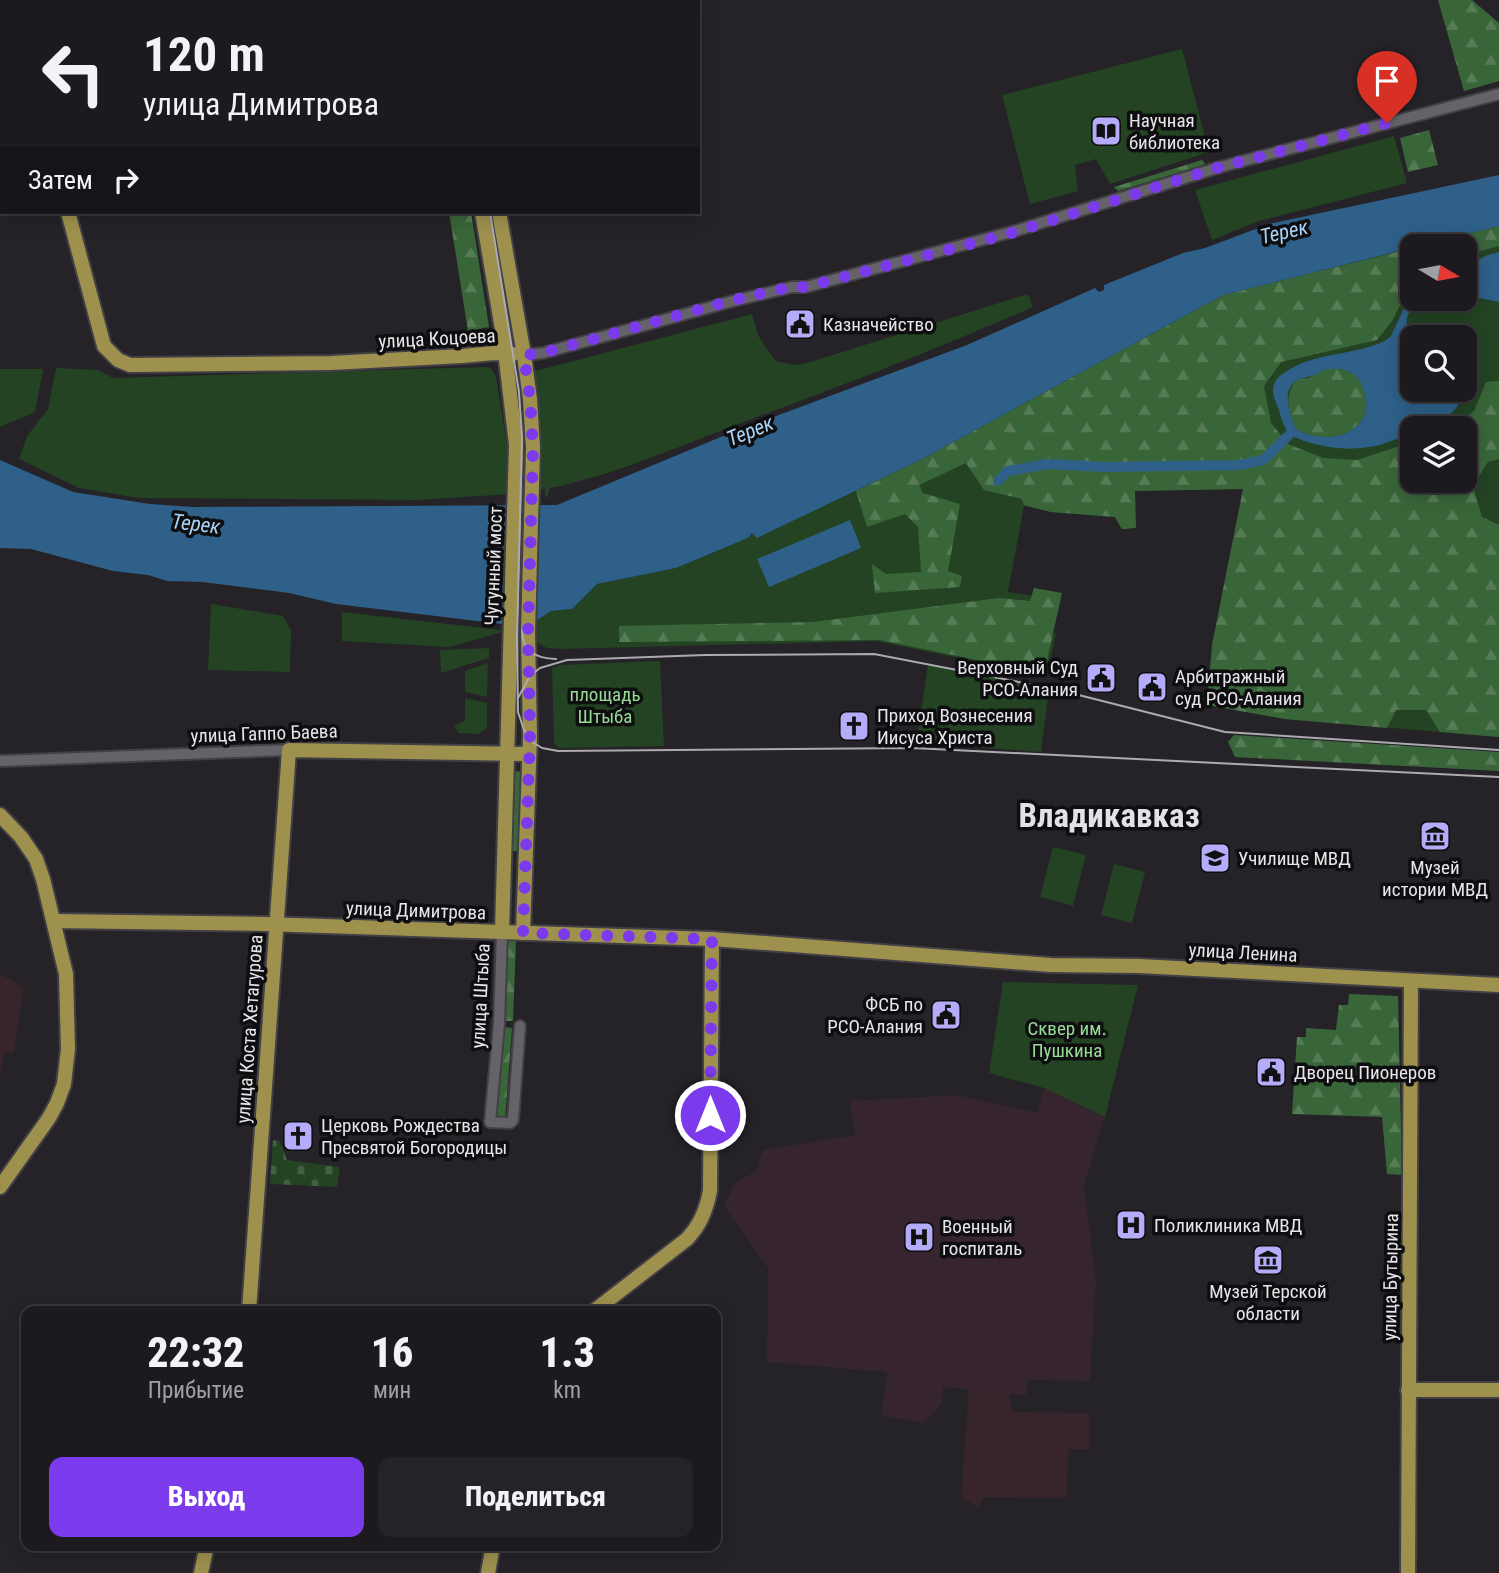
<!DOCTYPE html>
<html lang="ru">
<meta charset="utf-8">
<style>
:root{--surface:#1c1a1e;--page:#252327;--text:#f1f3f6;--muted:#a0a1a4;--line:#3a383c;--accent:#7c3aed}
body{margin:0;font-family:"Roboto Condensed",sans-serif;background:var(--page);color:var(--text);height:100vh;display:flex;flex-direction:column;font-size:26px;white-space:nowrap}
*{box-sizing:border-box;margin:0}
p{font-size:23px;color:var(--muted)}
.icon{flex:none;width:38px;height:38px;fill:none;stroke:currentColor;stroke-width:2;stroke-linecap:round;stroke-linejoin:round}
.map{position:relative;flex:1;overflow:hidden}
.details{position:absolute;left:21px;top:1306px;width:700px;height:245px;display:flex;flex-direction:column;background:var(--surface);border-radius:14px;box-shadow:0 4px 18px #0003,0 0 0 2px var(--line)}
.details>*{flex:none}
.guide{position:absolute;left:0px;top:0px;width:700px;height:214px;box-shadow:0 4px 18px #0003,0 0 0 2px var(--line);background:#1c1a1e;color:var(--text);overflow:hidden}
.needle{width:46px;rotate:100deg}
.buttons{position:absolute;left:1400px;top:234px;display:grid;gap:14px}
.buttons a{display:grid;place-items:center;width:77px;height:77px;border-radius:14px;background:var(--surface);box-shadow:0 4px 18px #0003,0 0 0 2px var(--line);font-size:35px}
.pin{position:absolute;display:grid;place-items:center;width:60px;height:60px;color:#fff;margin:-72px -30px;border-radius:50% 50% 50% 0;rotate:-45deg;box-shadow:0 0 7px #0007}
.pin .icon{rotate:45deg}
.me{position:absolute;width:77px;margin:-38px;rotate:0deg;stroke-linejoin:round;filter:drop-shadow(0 0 5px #0008)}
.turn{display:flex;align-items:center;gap:24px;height:147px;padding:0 28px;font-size:32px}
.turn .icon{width:91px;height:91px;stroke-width:2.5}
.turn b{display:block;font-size:49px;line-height:60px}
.then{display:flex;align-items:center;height:66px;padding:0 28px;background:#0003;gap:14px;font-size:26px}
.eta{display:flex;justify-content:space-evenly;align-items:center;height:119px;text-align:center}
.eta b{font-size:42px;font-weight:800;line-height:49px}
.primary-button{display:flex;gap:14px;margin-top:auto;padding:14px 28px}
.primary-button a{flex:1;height:80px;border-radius:14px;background:var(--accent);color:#fff;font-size:28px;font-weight:800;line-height:80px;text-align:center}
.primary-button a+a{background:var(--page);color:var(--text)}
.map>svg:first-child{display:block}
</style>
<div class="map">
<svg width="1499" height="1573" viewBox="0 0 1499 1573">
<defs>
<pattern id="forest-firs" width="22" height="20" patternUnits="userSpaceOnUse" patternTransform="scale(1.75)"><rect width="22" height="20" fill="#396639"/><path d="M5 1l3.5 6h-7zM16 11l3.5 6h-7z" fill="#567c56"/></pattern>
<pattern id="cemetery-stones" width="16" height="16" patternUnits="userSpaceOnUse" patternTransform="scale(1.75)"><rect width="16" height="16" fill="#234323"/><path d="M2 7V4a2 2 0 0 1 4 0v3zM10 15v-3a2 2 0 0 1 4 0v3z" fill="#435e43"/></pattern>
</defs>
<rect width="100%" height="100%" fill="#252328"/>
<g fill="#38252b">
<path d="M0 974 24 987 14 1053 4 1052 0 1078Z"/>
<path d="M969 1389 1010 1393 1011 1412 1089 1413V1449H1069L1066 1498 983 1497 979 1508 961 1497Z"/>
</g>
<path fill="#36252f" d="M1044 1088 1105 1117 1084 1184 1096 1281 1090 1381 1027 1380 1026 1395 943 1387 942 1403 924 1423 881 1416 887 1372 767 1362 768 1268 724 1206 735 1183 756 1171 763 1150 855 1135 850 1101 957 1095 1037 1113Z"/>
<g fill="#234323" fill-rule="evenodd">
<path d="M1182 49 1209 152 1110 184 1096 159 1075 165 1078 191 1030 204 1002 95Z"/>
<path d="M1394 136 1407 183 1259 221 1212 240 1195 190Z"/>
<path d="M1499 226V737L1285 719 1207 705 1246 499 1243 489 1119 491 1122 529 1115 517 1051 512 1024 506 1008 592 1036 596 1030 627 1056 633 1047 676 876 641 561 649 547 648 534 641V622L551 611 572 609 597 584 676 568 748 538 752 533 757 537 924 458 1412 248V299H1465V247H1416ZM1412 338H1465V390H1412ZM1412 429H1465V481H1412Z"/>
<path d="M1028 294 1033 307C935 350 836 388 736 425 674 448 615 475 550 488L547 498 545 496V489L536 490 532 372 752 314 758 335 775 361 795 365 807 363Z"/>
<path d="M486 367 492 369 496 377 507 446 510 494 419 500 139 498 79 488 19 459 27 436 48 409 56 368 98 370 113 378Z"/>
<path d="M0 369H43L35 412 0 427Z"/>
<path d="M211 604 283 616 291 630 290 672 208 670Z"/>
<path d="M342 612 501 630 502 632 449 647 342 641Z"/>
<path d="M489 648V658L441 673 440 650Z"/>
<path d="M660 661 664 746 559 748 554 743 552 668 560 665Z"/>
<path d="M488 663 487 697 465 692V671Z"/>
<path d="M928 665 1049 689 1041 752 916 743Z"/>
<path d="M465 698 487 703V727L479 734 459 733 454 726 465 721Z"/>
<path d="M1053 847 1086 855 1073 906 1040 897Z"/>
<path d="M1114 864 1145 872 1132 923 1101 915Z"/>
<path d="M1003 982 1138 985 1105 1117 1044 1088 989 1073Z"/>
</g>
<g fill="url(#forest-firs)">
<path d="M1438 0H1472L1499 23V81L1464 91Z"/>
<path d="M1429 130 1438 165 1408 172 1400 138Z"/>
<path d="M1202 160 1205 163 1203 165 1118 191 1114 187Z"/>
<path d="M449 212H471L489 327 468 331Z"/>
<path d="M1499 226V246L1465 255V247H1416Z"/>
<path d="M1412 248V282L1392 321 1377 340 1281 362 1264 386 1271 423 1288 444 1323 458 1357 460 1412 442V481H1465V429H1451L1474 411 1486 382 1499 381V459L1488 462 1473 486 1482 517 1499 525V737L1440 732 1426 710H1396L1387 728 1285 719 1207 705 1212 645 1243 489 1135 491 1136 528 1122 529 1115 517 1051 512 1024 505 1022 499 984 490 966 463 919 485 923 493 960 504 948 571 962 576 960 587 875 593 872 564 886 574 921 572 918 527 905 514 867 527 856 491 924 458 1223 295Z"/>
<path d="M1325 369C1333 369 1344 368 1352 373 1358 376 1362 384 1364 390 1378 433 1326 448 1296 429 1288 411 1284 397 1296 380L1308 378Z"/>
<path d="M1034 588 1062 593 1044 674 880 640 619 642V626L813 622 999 598 1030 601Z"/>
<path d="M1234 735 1499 752V771L1235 757 1228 742Z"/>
<path d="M513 771 522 772 518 851H510Z"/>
<path d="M508 939H516L513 1021H505Z"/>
<path d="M1349 994 1398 996 1402 1175 1387 1174 1382 1117 1292 1114 1297 1037H1306V1028L1336 1030 1339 1005H1348Z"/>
<path d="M504 1027 512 1028 505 1121 497 1120Z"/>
</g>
<path fill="url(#cemetery-stones)" d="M273 1140 280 1141 287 1160 340 1167 337 1187 270 1184Z"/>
<g fill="#2e6089" fill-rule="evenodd">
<path d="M1499 175V226L1223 295 924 458 757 538 752 533 748 538 676 568 597 584 572 609 551 611 534 622 502 624 336 604 289 593 202 582 167 581 148 575 113 571 31 549 0 548V460L73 492 150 504 193 507 557 505 728 434 967 345 1095 288 1099 292 1104 290V285L1183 253 1205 248 1269 224Z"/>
<path d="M1499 252V302L1465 295V268L1485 256Z"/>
<path d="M1412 291V299H1432C1411 308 1401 312 1410 337L1413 338 1412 376 1409 388 1417 395H1422L1430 390H1465V356C1469 366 1467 372 1466 383 1463 411 1441 426 1412 429V431C1383 449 1348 453 1315 444 1307 442 1297 439 1290 434 1282 427 1281 414 1277 405 1271 392 1271 381 1284 373 1313 352 1353 356 1385 341L1391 336ZM1325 369C1333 369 1345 368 1352 373 1358 377 1362 384 1364 391 1378 433 1326 448 1296 429 1290 415 1279 387 1300 379 1309 376 1317 376 1325 369Z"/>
<path d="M850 520 861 548 769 587 757 559Z"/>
</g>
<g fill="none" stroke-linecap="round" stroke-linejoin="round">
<path stroke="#2e6089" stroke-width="10" d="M998 481 1008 471 1047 464 1105 467 1239 465 1263 460 1290 434"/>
<g stroke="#424045" stroke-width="14">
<g id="minor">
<path d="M524 355 543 353 733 301 792 287H806L1015 231 1220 167 1499 94"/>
<path d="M0 761 289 750"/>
<path d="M502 932 499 1024 490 1122 510 1123 513 1120 520 1026"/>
</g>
</g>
<g stroke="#424045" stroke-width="18">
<g id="major">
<path d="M16 0 17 2"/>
<path d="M446 0V2"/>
<path d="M463 0V2"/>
<path d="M68 212 104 346 118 360 130 365 331 363 462 356 494 353 513 354"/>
<path d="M482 212 503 335 516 445 502 932"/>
<path d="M499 212 524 355 530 399 533 448 528 633 530 737 523 933"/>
<path d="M0 815 21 837 36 859 43 879 66 974 68 1049 64 1084 57 1103 49 1118 0 1187"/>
<path d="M54 921 265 924 712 939 1051 965 1139 966 1499 985"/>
<path d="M249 1311 289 750 529 754"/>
<path d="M594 1311 687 1239C700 1225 706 1211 710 1191L712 939"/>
<path d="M1408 1390H1499"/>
<path d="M201 1573 207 1545"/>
<path d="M488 1573 493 1545"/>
<path d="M1408 1573 1411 981"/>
</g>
</g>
<use href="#minor" stroke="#656269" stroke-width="10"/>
<use href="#major" stroke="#9e914e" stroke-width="14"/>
<g stroke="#acaaaf" stroke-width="2">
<path d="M454 0V2"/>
<path d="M490 212 519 392 522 437 517 636 518 712 524 730 534 743 542 748 558 751 913 748 1499 777"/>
<path d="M522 630C522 653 537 658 556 659"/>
<path d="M518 698 530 676 540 668 567 660 705 655 874 654 1055 689 1225 732 1499 750"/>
</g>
</g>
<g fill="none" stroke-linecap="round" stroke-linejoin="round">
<path stroke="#7c3aed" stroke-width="12" stroke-dasharray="0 21.6" d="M710 1115 712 939 523 933 530 737 528 633 533 448 530 399 524 355 543 353 733 300 792 287H806L1015 232 1220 167 1387 123"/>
</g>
<defs>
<g id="library-square" transform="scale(1.575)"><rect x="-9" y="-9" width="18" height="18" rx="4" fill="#b4acf9" stroke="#0e0d0f"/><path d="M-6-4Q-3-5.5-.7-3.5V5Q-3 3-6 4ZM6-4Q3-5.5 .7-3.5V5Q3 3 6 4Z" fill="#111"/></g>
<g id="civic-square" transform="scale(1.575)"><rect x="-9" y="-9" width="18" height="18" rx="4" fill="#b4acf9" stroke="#0e0d0f"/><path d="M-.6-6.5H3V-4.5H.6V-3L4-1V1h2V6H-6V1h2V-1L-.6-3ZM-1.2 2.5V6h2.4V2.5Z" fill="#111"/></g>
<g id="church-square" transform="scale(1.575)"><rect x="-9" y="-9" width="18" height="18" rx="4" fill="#b4acf9" stroke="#0e0d0f"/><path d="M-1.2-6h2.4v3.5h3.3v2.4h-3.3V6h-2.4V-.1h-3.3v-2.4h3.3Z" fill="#111"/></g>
<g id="museum-square" transform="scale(1.575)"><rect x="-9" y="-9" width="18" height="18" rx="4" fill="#b4acf9" stroke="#0e0d0f"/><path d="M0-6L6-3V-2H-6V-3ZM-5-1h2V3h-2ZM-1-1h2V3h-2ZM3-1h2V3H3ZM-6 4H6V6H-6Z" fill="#111"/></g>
<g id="university-square" transform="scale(1.575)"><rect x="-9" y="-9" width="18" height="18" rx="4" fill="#b4acf9" stroke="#0e0d0f"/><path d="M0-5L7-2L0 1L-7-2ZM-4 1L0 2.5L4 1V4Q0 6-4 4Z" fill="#111"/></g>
<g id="hospital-square" transform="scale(1.575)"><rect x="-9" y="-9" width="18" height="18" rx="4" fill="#b4acf9" stroke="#0e0d0f"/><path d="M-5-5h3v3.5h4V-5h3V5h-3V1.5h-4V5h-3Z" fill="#111"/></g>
</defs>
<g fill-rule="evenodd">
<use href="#library-square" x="1106" y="131"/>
<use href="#civic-square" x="800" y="324"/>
<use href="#civic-square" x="1101" y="678"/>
<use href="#civic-square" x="1152" y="687"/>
<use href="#church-square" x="854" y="726"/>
<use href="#museum-square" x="1435" y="836"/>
<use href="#university-square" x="1215" y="858"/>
<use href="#civic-square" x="946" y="1015"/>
<use href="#civic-square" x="1271" y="1072"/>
<use href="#church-square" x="298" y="1136"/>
<use href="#hospital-square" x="1131" y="1225"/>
<use href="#hospital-square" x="919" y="1237"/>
<use href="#museum-square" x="1268" y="1260"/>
</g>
<g text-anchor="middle" stroke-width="7" stroke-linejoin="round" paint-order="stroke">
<g font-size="19" fill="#e7e5e9" stroke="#0e0d0f" text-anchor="start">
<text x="1129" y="127">Научная<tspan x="1129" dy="22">библиотека</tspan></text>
<text x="823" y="331">Казначейство</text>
<text x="1078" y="674" text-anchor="end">Верховный Суд<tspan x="1078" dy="22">РСО-Алания</tspan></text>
<text x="1175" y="683">Арбитражный<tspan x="1175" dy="22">суд РСО-Алания</tspan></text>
<text x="877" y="722">Приход Вознесения<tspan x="877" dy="22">Иисуса Христа</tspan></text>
<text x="1238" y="865">Училище МВД</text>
<text x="1435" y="874" text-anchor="middle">Музей<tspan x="1435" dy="22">истории МВД</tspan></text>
<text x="923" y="1011" text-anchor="end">ФСБ по<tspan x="923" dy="22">РСО-Алания</tspan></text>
<text x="1294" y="1079">Дворец Пионеров</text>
<text x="321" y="1132">Церковь Рождества<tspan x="321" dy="22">Пресвятой Богородицы</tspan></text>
<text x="1154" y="1232">Поликлиника МВД</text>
<text x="942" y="1233">Военный<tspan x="942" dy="22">госпиталь</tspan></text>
<text x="1268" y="1298" text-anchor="middle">Музей Терской<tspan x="1268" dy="22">области</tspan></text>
</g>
<g font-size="19" fill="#e7e5e9" stroke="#0e0d0f">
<text transform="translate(437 338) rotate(-3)" y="7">улица Коцоева</text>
<text transform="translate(493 566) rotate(-88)" y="7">Чугунный мост</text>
<text transform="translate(264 733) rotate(-2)" y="7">улица Гаппо Баева</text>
<text transform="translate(416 910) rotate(2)" y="7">улица Димитрова</text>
<text transform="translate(1243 952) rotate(3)" y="7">улица Ленина</text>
<text transform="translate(480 996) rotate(-87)" y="7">улица Штыба</text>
<text transform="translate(249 1029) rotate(-86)" y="7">улица Коста Хетагурова</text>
<text transform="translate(1390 1277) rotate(-89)" y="7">улица Бутырина</text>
</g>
<g font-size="19" fill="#98db96" stroke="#0e0d0f">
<text x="605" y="701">площадь<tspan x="605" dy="22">Штыба</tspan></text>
<text x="1067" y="1035">Сквер им.<tspan x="1067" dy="22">Пушкина</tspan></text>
</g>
<g font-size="21" font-style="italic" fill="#a9d4fa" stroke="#0e0d0f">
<text transform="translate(1284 232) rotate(-13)" y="7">Терек</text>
<text transform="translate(750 431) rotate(-22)" y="7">Терек</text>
<text transform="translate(196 524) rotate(7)" y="7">Терек</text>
</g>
<g font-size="33" font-weight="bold" fill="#e3e0e8" stroke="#0e0d0f">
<text x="1109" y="827">Владикавказ</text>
</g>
</g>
</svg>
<div class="buttons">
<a><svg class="needle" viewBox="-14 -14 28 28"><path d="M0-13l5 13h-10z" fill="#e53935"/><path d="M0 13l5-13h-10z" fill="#a0a1a4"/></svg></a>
<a><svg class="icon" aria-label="search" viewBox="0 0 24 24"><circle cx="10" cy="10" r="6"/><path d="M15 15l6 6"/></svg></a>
<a><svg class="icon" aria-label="layers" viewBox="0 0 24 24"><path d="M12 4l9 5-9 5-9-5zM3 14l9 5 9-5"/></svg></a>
</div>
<div class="pin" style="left:1387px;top:123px;background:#d93025"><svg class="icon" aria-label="arrive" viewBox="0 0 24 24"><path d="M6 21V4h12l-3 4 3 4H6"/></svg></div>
<svg class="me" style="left:710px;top:1115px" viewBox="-20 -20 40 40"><circle r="17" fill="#7c3aed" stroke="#fff" stroke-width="3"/><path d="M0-11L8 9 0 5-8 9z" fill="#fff"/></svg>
<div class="guide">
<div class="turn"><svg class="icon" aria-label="left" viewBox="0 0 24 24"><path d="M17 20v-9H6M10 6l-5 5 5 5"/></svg><div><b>120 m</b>улица Димитрова</div></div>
<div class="then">Затем<svg class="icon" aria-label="right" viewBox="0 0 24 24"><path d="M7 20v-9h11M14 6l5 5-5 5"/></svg></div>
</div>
<section class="details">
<div class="eta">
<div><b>22:32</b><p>Прибытие</p></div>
<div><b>16</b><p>мин</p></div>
<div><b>1.3</b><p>km</p></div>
</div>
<div class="primary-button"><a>Выход</a><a>Поделиться</a></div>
</section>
</div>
